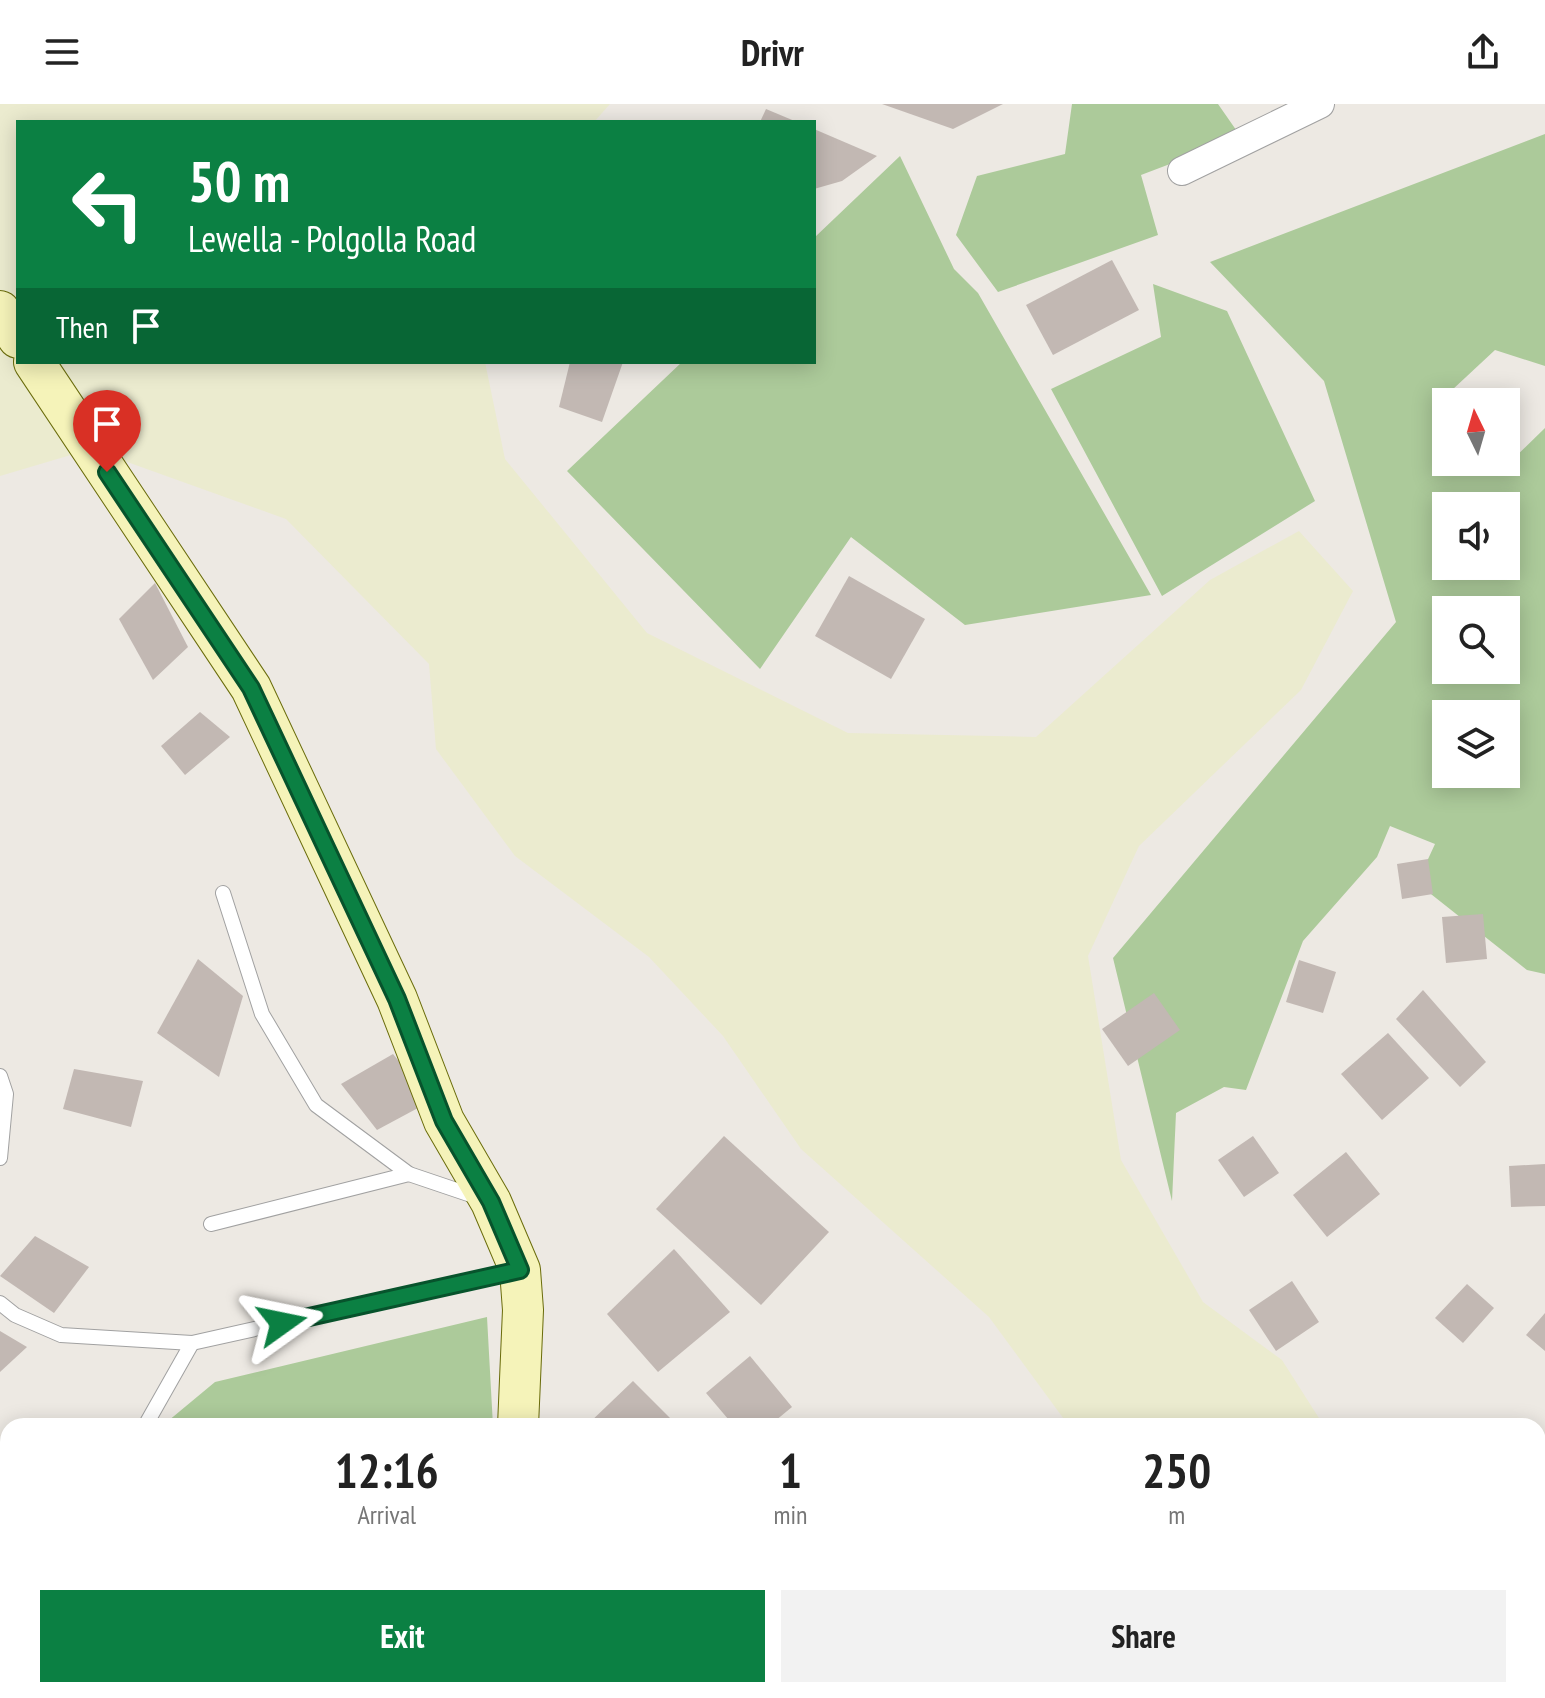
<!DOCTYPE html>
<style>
:root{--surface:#fff;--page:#f2f2f2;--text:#222;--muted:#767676;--accent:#0b8043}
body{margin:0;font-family:"PT Sans Narrow",sans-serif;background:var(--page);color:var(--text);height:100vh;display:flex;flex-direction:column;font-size:30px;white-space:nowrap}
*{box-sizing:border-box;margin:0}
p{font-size:26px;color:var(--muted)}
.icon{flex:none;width:44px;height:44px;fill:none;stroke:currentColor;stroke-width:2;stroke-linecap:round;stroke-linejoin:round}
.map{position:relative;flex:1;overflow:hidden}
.side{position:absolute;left:0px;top:1314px;width:1546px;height:280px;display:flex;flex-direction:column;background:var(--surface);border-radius:24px 24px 0 0;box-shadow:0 4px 20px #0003}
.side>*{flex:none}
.hud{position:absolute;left:16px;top:16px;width:800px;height:244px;border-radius:0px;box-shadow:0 4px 20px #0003;background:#0b8043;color:#fff;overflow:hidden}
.needle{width:52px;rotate:355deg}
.controls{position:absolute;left:1432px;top:284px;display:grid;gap:16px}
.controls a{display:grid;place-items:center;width:88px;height:88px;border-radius:0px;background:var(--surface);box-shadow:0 4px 20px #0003;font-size:40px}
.pin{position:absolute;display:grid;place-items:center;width:68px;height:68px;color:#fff;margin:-82px -34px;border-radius:50% 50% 50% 0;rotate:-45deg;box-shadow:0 0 8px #0007}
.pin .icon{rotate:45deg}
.me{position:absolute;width:88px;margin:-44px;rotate:78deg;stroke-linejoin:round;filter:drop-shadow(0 0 6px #0008)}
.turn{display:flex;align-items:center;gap:28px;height:168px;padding:0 40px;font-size:36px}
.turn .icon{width:104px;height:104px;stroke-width:2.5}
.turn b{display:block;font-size:56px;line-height:68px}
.then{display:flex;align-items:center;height:76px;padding:0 40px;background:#0003;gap:16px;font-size:30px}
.eta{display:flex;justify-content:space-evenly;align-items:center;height:136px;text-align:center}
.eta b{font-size:48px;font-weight:700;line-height:56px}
.action{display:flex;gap:16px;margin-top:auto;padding:16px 40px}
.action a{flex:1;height:92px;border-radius:0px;background:var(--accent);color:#fff;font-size:32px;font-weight:700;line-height:92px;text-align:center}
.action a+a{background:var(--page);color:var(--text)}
header{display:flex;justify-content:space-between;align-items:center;height:104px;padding:0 40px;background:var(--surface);font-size:36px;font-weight:700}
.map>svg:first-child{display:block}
</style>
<header><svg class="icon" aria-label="menu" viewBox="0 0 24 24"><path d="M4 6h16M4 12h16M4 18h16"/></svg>Drivr<svg class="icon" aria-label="share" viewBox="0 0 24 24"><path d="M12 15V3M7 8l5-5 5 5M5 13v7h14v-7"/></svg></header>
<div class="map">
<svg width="1545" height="1594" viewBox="0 0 1545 1594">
<rect width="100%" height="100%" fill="#ede9e3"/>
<g fill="#ebebcf">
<path d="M0 0H610L594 18H18V258H485L505 355 647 529 848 629 1036 633 1210 476 1299 427 1353 487 1301 586 1139 742 1088 852 1121 1056 1203 1198 1282 1256 1324 1322H1069L989 1213 801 1045 723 932 649 853 515 752 436 645 429 560 286 415 91 345 0 372Z"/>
<path d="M1300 1586H1489L1496 1594H1306Z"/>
</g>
<g fill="#acca9a" fill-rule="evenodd">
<path d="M1072 0H1218L1241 33 1141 71 1158 131 998 188 956 131 977 72 1065 50Z"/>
<path d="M1545 30V262L1495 246 1437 300 1446 309V358H1497L1501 361 1510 358 1545 324V870L1527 866 1417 779 1435 740 1390 722 1377 753 1303 837 1246 986 1224 983 1176 1009 1172 1097 1113 854 1396 518 1324 277 1210 158ZM1446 402H1506V462H1446ZM1446 506H1506V566H1446ZM1446 610H1506V670H1446Z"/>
<path d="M900 52 954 165 978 189 1151 491 965 521 851 433 760 565 567 367 682 258H814V134Z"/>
<path d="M1153 180 1227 207 1315 397 1162 492 1051 285 1161 233Z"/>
<path d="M487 1213 493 1322H320L316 1318 311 1322H162L215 1278Z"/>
</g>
<g fill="#c2b8b3">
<path d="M882 0H1003L953 25Z"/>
<path d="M766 5 797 18H760Z"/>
<path d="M814 25 877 52 842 77 814 85Z"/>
<path d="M1112 156 1139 206 1053 251 1026 201Z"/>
<path d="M570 258H623L602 318 559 303Z"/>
<path d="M849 472 925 515 891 575 815 532Z"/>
<path d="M155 479 188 543 153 576 119 515Z"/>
<path d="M200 608 230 633 185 671 161 642Z"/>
<path d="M1428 755 1433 790 1402 795 1397 760Z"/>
<path d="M1483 810 1487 855 1446 859 1442 813Z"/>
<path d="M198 855 243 892 219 973 157 929Z"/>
<path d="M1299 856 1336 868 1323 909 1286 898Z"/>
<path d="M1423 886 1486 958 1460 983 1396 915Z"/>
<path d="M1154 889 1180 926 1128 962 1102 925Z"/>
<path d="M1388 929 1429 974 1382 1016 1341 970Z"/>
<path d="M393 950 431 997 377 1026 341 980Z"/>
<path d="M74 965 143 977 131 1023 63 1005Z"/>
<path d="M724 1032 829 1128 761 1201 656 1105Z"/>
<path d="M1253 1032 1279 1069 1244 1093 1218 1056Z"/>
<path d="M1346 1048 1380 1090 1327 1133 1293 1091Z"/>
<path d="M1545 1060V1102L1511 1103 1509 1062Z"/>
<path d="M35 1132 89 1163 54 1209 0 1172Z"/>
<path d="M674 1145 730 1208 658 1268 607 1210Z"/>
<path d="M1292 1177 1319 1218 1276 1247 1249 1206Z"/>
<path d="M1467 1180 1494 1204 1463 1239 1435 1214Z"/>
<path d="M1545 1209V1247L1526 1231Z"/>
<path d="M0 1227 27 1243 0 1268Z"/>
<path d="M750 1252 792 1303 769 1322H734L706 1289Z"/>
<path d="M633 1277 675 1319 672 1322H586Z"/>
<path d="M8 1358V1397L0 1394V1373Z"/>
<path d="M70 1586H147L143 1594H87Z"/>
<path d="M311 1586H368L371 1594H310L307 1588Z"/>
<path d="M557 1586H601L621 1594H554Z"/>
<path d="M733 1586H758L756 1594Z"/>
<path d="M975 1586H1067L1068 1594H977Z"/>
<path d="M1097 1586H1239L1245 1594H1105Z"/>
<path d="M782 1587 796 1594H777Z"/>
</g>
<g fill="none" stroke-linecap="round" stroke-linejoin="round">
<g stroke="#a1a1a1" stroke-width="16">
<g id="lane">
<path d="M223 789 262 910 316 1001 409 1070 480 1094"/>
<path d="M0 972 6 990 0 1054"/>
<path d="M211 1120 409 1070"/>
<path d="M0 1199 15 1211 61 1231 192 1239 519 1166"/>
<path d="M145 1322 192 1239"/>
<path d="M0 1525 8 1527"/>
<path d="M227 1586 233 1594"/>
<path d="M518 1594 520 1586"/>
</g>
</g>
<g stroke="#a1a1a1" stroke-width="30">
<path id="street" d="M1182 67 1320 0"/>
</g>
<g stroke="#6a6c0b" stroke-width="42">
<g id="secondary">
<path d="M0 207 18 234"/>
<path d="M34 258 251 584 397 895 444 1017 491 1098 520 1166 523 1206 518 1322"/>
<path d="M873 1586 883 1594"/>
</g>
</g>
<use href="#lane" stroke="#fff" stroke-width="14"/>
<use href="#street" stroke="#fff" stroke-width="28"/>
<use href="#secondary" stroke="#f5f3b9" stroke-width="40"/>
</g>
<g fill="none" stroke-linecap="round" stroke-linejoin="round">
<g stroke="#07532c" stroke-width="20">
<path id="route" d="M107 368 251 584 397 895 444 1017 491 1098 520 1166 282 1219"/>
</g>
<use href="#route" stroke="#0b8043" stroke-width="14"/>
</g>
</svg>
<div class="controls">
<a><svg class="needle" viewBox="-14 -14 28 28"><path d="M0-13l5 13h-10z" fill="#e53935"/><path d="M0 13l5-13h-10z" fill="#767676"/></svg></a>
<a><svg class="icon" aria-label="sound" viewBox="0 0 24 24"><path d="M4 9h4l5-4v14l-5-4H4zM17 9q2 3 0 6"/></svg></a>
<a><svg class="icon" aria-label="search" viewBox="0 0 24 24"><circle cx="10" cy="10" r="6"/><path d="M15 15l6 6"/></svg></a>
<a><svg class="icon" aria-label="layers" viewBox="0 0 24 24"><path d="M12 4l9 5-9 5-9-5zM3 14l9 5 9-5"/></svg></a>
</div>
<div class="pin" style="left:107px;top:368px;background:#d93025"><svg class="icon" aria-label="arrive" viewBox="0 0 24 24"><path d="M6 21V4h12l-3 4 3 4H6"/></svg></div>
<svg class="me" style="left:282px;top:1219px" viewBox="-20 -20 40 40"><path d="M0-17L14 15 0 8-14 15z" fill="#0b8043" stroke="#fff" stroke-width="4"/></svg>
<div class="hud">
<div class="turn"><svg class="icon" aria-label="left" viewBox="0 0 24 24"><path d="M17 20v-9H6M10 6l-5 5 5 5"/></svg><div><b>50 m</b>Lewella - Polgolla Road</div></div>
<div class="then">Then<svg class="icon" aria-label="arrive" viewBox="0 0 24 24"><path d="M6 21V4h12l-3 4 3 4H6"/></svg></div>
</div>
<section class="side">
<div class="eta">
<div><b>12:16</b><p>Arrival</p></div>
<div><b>1</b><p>min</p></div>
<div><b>250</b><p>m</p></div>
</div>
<div class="action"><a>Exit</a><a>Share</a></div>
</section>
</div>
